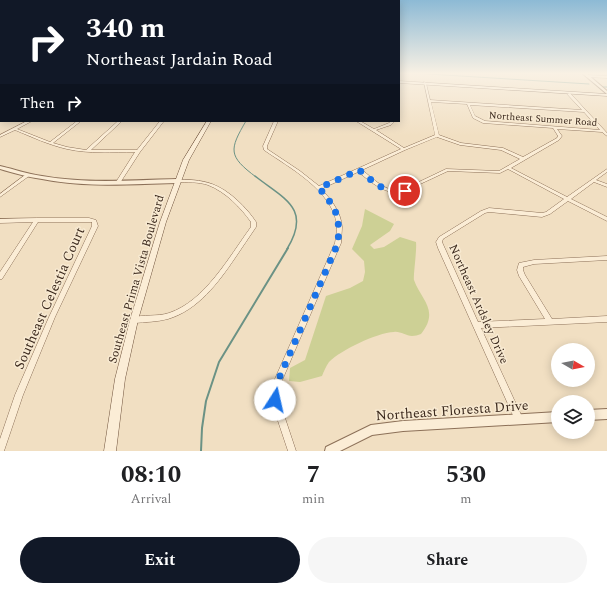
<!DOCTYPE html>
<style>
:root{--surface:#fff;--page:#f6f6f6;--text:#202124;--muted:#757577;--accent:#111827}
body{margin:0;font-family:Spectral,serif;background:var(--page);color:var(--text);height:100vh;display:flex;flex-direction:column;font-size:15px;white-space:nowrap}
*{box-sizing:border-box;margin:0}
p{font-size:13px;color:var(--muted)}
.icon{flex:none;width:22px;height:22px;fill:none;stroke:currentColor;stroke-width:2;stroke-linecap:round;stroke-linejoin:round}
.map{position:relative;height:451px;overflow:hidden}
.sheet{display:flex;flex-direction:column;background:var(--surface);flex:1}
.sheet>*{flex:none}
.top-card{position:absolute;left:0px;top:0px;width:400px;height:122px;box-shadow:0 2px 10px #0003;background:#111827;color:#fff;overflow:hidden}
.needle{width:26px;rotate:99deg}
.tools{position:absolute;left:551px;top:343px;display:grid;gap:8px}
.tools a{display:grid;place-items:center;width:44px;height:44px;border-radius:50%;background:var(--surface);box-shadow:0 2px 10px #0003;font-size:20px}
.pin{position:absolute;display:grid;place-items:center;width:34px;height:34px;color:#fff;margin:-17px;border:2px solid #fff;border-radius:50%;box-shadow:0 1px 4px #0007}
.me{position:absolute;width:44px;margin:-22px;rotate:10deg;stroke-linejoin:round;filter:drop-shadow(0 0 3px #0008)}
.turn{display:flex;align-items:center;gap:14px;height:84px;padding:0 20px;font-size:18px}
.turn .icon{width:52px;height:52px;stroke-width:2.5}
.turn b{display:block;font-size:28px;line-height:34px}
.then{display:flex;align-items:center;height:38px;padding:0 20px;background:#0003;gap:8px;font-size:15px}
.eta{display:flex;justify-content:space-evenly;align-items:center;height:68px;text-align:center}
.eta b{font-size:24px;font-weight:700;line-height:28px}
.cta{display:flex;gap:8px;margin-top:auto;padding:8px 20px}
.cta a{flex:1;height:46px;border-radius:24px;background:var(--accent);color:#fff;font-size:16px;font-weight:700;line-height:46px;text-align:center}
.cta a+a{background:var(--page);color:var(--text)}
.map>svg:first-child{display:block}
</style>
<div class="map">
<svg width="607" height="451" viewBox="0 0 607 451">
<rect width="100%" height="100%" fill="#f1dfc2"/>
<path fill="#cdd095" d="M365 209 394 224 390 231 370 245 374 249 384 247 400 237 416 242C417 250 413 277 414 280 421 300 440 310 421 334 418 335 415 336 412 336 406 336 400 331 394 332 376 333 341 350 329 362 326 366 324 371 322 376L300 382 289 381 290 368 305 360 326 296 350 288 363 281 365 272 364 261 352 249 362 226Z"/>
<g fill="none" stroke-linecap="round" stroke-linejoin="round">
<g stroke="#6b9285" stroke-width="1">
<path d="M413 73 589 84"/>
<path d="M603 87H607"/>
<path d="M246 121C229 150 228 156 256 177"/>
</g>
<path stroke="#6b9285" stroke-width="1.5" d="M255 176C284 199 312 208 287 249"/>
<path stroke="#6b9285" stroke-width="2" d="M201 451 202 428 206 401 219 362 288 248"/>
<g stroke="#8c7058" stroke-width="1">
<g id="minor">
<path d="M587 75 607 76V78L586 77V76Z"/>
<rect x="0" y="77" width="1" height="2"/>
<path d="M424 82 426 83 430 100 582 110 567 94 570 93 607 133V136L602 132 557 129 562 136 559 140 511 168 567 197 607 169V172L596 180 607 184V187L594 182 571 199 607 217V221L568 201 550 214 542 217 489 212 485 213 443 239 442 242 478 322 545 319 519 276 517 270 519 263 534 260 607 256V260L534 264 523 267V270L525 275 552 319 607 316V322L481 328 523 419 522 422 519 423 516 422 438 248 436 242 439 237 481 211 489 208 542 213 546 212 564 199 508 169 500 173 448 171 401 193C382 193 373 183 358 172L321 189C331 199 341 212 342 227 342 232 341 238 341 243L278 390 279 400 296 451H288L271 400 270 390 335 243C336 237 337 231 337 225 332 190 290 168 264 150L263 146 274 121H278L267 146V149L300 171 319 186 401 149 356 121H360L374 129 389 123 391 121H395L391 125 376 130 404 148 435 135ZM431 102 467 104 473 118 483 123 553 128 558 136 557 138 523 157 503 148 461 143 439 135ZM470 105 584 112 600 130 485 121 475 116ZM437 137 460 145 501 150 520 159 499 171 446 169 400 191C384 191 374 179 362 170L405 150Z"/>
<rect x="0" y="94" width="1" height="2"/>
<rect x="0" y="113" width="1" height="2"/>
<path d="M27 121H32L17 129 50 142 77 121H81L53 143 67 147 86 150 118 121H122L91 150H137L160 121H164L140 152 120 183H118L116 182 135 152C113 152 89 154 67 149 49 145 32 137 15 130L0 137V135Z"/>
<path d="M25 175H27L29 176 0 197V194Z"/>
<path d="M175 180C187 179 201 180 212 184 229 190 247 208 256 222V227C249 237 242 248 235 258 218 283 198 310 168 319 157 322 145 322 134 323L132 322 131 320 132 318C143 314 157 317 169 313 205 301 229 257 251 227V222C241 208 226 192 208 185 199 182 187 182 177 182L175 181Z"/>
<path d="M37 218H89L96 220 98 226 55 317 23 395 4 451H0V439L15 395 49 317 92 226V222H38L2 279H0V272L33 222 0 223V219Z"/>
</g>
</g>
<g stroke="#8c7058" stroke-width="2">
<g id="tertiary">
<path d="M582 73H586L607 91V94Z"/>
<path d="M0 166C14 169 27 174 42 176 86 184 132 180 177 179L180 181 177 183C132 184 86 188 42 179 27 177 14 173 0 169Z"/>
<path d="M607 409V419L588 420V410Z"/>
<path d="M558 412V422L403 431 372 435 340 451H325L326 447 371 425 403 421Z"/>
</g>
</g>
<g stroke="#6e513b" stroke-width="1">
<g id="secondary">
<path d="M399 81 607 94V96L399 83Z"/>
<path d="M207 121H211L189 160 166 222 138 320 125 379 116 451H104L115 379 130 320 160 222 183 160Z"/>
</g>
</g>
<use href="#minor" fill="#fbedd6" fill-rule="evenodd"/>
<use href="#tertiary" fill="#fbedd6" fill-rule="evenodd"/>
<use href="#secondary" fill="#fbedd6" fill-rule="evenodd"/>
</g>
<linearGradient id="sky" x2="0" y2="1"><stop stop-color="#8dbad5"/><stop offset="0.54" stop-color="#f9f1e4"/><stop offset="1" stop-color="#f9f1e4" stop-opacity="0"/></linearGradient>
<rect width="607" height="136" fill="url(#sky)"/>
<g fill="none" stroke-linecap="round" stroke-linejoin="round">
<path stroke="#1a73e8" stroke-width="7" stroke-dasharray="0 12.6" d="M275 400 274 390 338 243C340 216 337 209 319 188L359 170C372 180 388 197 405 191"/>
</g>
<g text-anchor="middle" stroke-width="3" stroke-linejoin="round" paint-order="stroke">
<g font-size="10" fill="#3b291d" stroke="#f8ead2">
<text transform="translate(543 118) rotate(4)" y="4">Northeast Summer Road</text>
</g>
<g font-size="12" fill="#3b291d" stroke="#f8ead2">
<text transform="translate(136 279) rotate(-74)" y="4">Southeast Prima Vista Boulevard</text>
<text transform="translate(479 304) rotate(66)" y="4">Northeast Ardsley Drive</text>
</g>
<g font-size="14" fill="#3b291d" stroke="#f8ead2">
<text transform="translate(49 298) rotate(-66)" y="5">Southeast Celestia Court</text>
<text transform="translate(452 410) rotate(-4)" y="5">Northeast Floresta Drive</text>
</g>
</g>
</svg>
<div class="tools">
<a><svg class="needle" viewBox="-14 -14 28 28"><path d="M0-13l5 13h-10z" fill="#e53935"/><path d="M0 13l5-13h-10z" fill="#757577"/></svg></a>
<a><svg class="icon" aria-label="layers" viewBox="0 0 24 24"><path d="M12 4l9 5-9 5-9-5zM3 14l9 5 9-5"/></svg></a>
</div>
<div class="pin" style="left:405px;top:191px;background:#d93025"><svg class="icon" aria-label="arrive" viewBox="0 0 24 24"><path d="M6 21V4h12l-3 4 3 4H6"/></svg></div>
<svg class="me" style="left:275px;top:400px" viewBox="-20 -20 40 40"><circle r="19" fill="#fff"/><path d="M0-13L10 11 0 6-10 11z" fill="#1a73e8"/></svg>
<div class="top-card">
<div class="turn"><svg class="icon" aria-label="right" viewBox="0 0 24 24"><path d="M7 20v-9h11M14 6l5 5-5 5"/></svg><div><b>340 m</b>Northeast Jardain Road</div></div>
<div class="then">Then<svg class="icon" aria-label="right" viewBox="0 0 24 24"><path d="M7 20v-9h11M14 6l5 5-5 5"/></svg></div>
</div>
</div>
<section class="sheet">
<div class="eta">
<div><b>08:10</b><p>Arrival</p></div>
<div><b>7</b><p>min</p></div>
<div><b>530</b><p>m</p></div>
</div>
<div class="cta"><a>Exit</a><a>Share</a></div>
</section>
